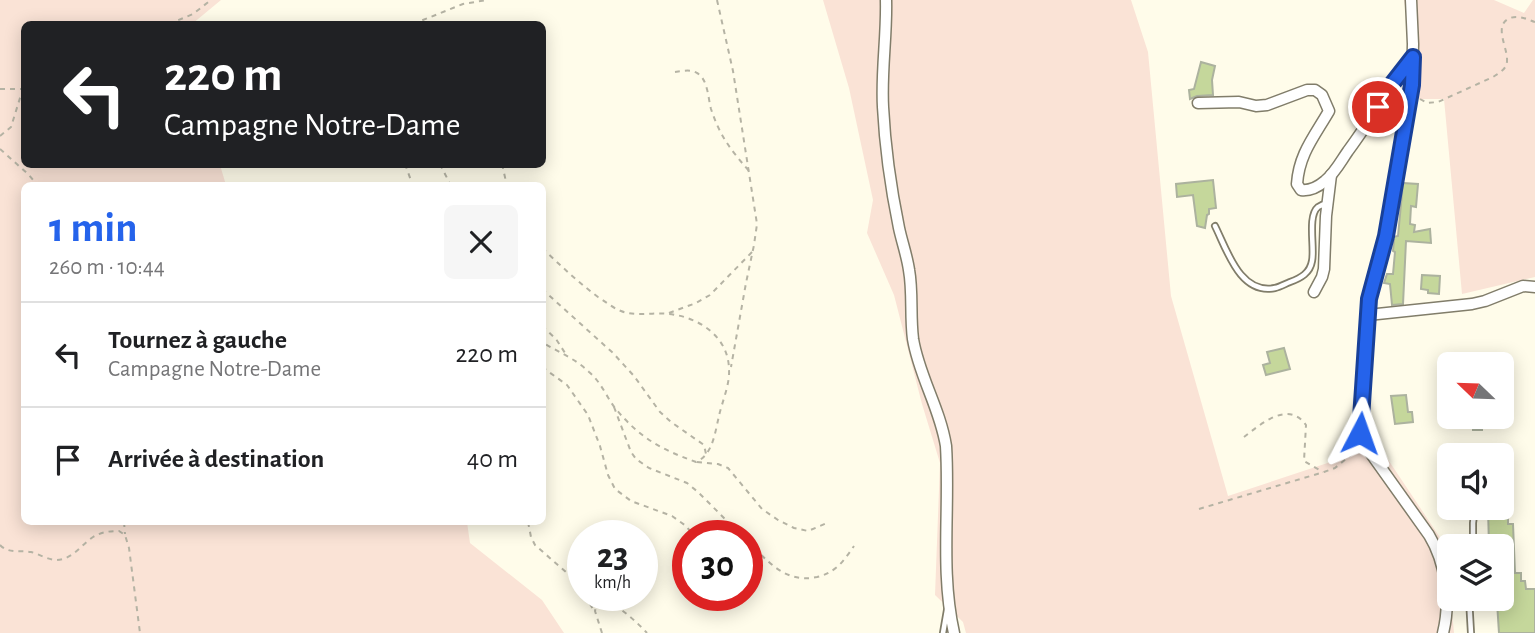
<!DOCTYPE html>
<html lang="fr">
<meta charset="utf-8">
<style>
:root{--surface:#fff;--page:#f6f6f6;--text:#202124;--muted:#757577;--line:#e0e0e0;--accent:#2563eb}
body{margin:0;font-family:"Alegreya Sans",sans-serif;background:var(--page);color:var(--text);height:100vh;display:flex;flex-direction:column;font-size:26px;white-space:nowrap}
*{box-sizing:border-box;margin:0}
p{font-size:23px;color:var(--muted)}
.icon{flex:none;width:38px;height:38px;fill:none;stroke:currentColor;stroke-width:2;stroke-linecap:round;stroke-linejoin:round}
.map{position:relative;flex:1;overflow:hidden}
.side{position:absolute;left:21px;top:182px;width:525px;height:343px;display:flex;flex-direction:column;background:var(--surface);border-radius:10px;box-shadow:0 4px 18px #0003}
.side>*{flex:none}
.top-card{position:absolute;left:21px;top:21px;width:525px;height:147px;border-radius:10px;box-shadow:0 4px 18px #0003;background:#202124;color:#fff;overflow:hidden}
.needle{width:46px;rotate:293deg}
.controls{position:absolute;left:1437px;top:352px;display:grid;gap:14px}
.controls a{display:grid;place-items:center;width:77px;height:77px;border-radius:10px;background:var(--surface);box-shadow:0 4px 18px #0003;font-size:35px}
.speed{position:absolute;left:567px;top:520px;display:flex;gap:14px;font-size:35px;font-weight:700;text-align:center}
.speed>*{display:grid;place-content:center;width:91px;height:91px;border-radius:50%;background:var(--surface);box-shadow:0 4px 18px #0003;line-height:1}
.speed small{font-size:18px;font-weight:400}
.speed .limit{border:10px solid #d22;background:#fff;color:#111}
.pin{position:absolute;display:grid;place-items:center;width:60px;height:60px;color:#fff;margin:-30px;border:4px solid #fff;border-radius:50%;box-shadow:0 2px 7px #0007}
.me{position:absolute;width:77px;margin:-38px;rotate:4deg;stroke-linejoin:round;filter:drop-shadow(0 0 5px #0008)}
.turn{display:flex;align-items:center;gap:24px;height:147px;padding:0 28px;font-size:32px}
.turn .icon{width:91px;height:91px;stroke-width:2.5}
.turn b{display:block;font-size:49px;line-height:60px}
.round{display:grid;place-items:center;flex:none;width:74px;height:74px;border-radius:10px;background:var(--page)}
.summary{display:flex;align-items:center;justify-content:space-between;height:119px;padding:0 28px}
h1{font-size:42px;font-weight:600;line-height:52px;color:var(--accent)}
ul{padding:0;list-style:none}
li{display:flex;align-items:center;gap:21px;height:105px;padding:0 28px;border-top:2px solid var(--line)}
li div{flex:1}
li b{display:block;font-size:26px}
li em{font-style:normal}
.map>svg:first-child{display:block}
</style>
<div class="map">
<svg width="1535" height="633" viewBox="0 0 1535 633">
<rect width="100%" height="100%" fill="#fffcea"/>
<g fill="#fae3d6">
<path d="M0 0H221L192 24H24V164L220 165 226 185 24 186V522H467L470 543 542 600 564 633H0Z"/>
<path d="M823 0H1131L1148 52 1171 296 1228 496 1379 446 1447 548 1449 563V598L1458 599V600L1451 601 1454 633H966L963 622 935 595 940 463 922 404 894 295 867 233 873 200 849 88Z"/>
<path d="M1404 0H1494L1524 13 1533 0H1535V277L1462 294 1444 99H1405L1411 48Z"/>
</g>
<g fill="#c5d79b" stroke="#acb29e" stroke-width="2">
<path d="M1201 62 1215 66 1212 80 1213 95 1197 96 1190 99 1189 90 1194 89Z"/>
<path d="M1213 180 1216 208 1209 209V214L1207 215 1205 228 1197 226 1193 195 1177 197 1176 184Z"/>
<path d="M1403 183 1418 184 1416 207 1411 206 1410 224 1415 225 1414 232 1430 229 1431 243 1406 241 1403 304 1392 305 1390 284 1384 283 1387 274H1393L1395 252 1393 251 1394 240H1393V237L1398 236Z"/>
<path d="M1422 275 1440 276 1439 294 1428 293V290L1421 289Z"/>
<path d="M1284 348 1290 369 1266 375 1263 365 1270 363 1267 352Z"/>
<path d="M1406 395 1408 412H1412L1413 422 1395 424 1391 396Z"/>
<path d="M1469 416H1482V430H1473V428H1468Z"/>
<path d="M1488 508H1508V524H1513L1515 573H1521V581H1525L1526 589H1535V633H1499L1497 602H1500L1502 598V546H1489Z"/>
</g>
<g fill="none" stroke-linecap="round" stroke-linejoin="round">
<g stroke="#817d6a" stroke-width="8">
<g id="lane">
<path d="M1215 226C1227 250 1240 295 1275 288 1280 287 1285 284 1290 282 1301 278 1310 273 1312 261 1315 248 1307 216 1318 207 1321 205 1324 204 1328 203"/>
<path d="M1473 546V523L1475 508"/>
<path d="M1469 598 1471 633"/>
<path d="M943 633 947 610"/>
</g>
</g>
<g stroke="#817d6a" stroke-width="13">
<g id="street">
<path d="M886 0C887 36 881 71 883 107 885 147 891 189 899 228 902 242 907 256 909 270 913 292 910 316 913 339 919 376 940 408 946 446 950 508 940 571 954 633"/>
<path d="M1411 0 1413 44 1412 85 1386 236 1369 299 1360 433 1363 441 1367 448 1429 535C1446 563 1451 601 1443 633"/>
<path d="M1198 103 1239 102 1256 106 1267 105 1307 90H1315L1322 95 1329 111C1314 137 1299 154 1297 184L1301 190C1310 191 1318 187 1325 181 1335 173 1341 161 1348 151 1371 120 1390 87 1412 57"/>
<path d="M1314 292 1322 277 1324 269 1326 216 1331 175"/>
<path d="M1368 315 1472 304 1485 301 1523 286 1535 287"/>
</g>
</g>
<g stroke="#b5b3a4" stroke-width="2" stroke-dasharray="5 5" stroke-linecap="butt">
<path d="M717 0 733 71 757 224 754 245 746 283 731 367"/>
<path d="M169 24 193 14 211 0"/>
<path d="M413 24 463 4 487 0"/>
<path d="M675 72C682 71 691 69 697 73 708 79 708 98 711 109 720 136 730 149 749 171"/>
<path d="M0 89H24"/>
<path d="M1420 99 1427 103 1438 102 1493 77C1499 73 1507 69 1507 61 1508 48 1494 27 1508 19 1517 14 1526 19 1535 22"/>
<path d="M0 136 11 127 20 98 24 91"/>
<path d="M0 149 29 175 38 186"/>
<path d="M405 164 413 186"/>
<path d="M440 164 451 186"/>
<path d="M502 164 507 186"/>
<path d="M542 248C561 266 578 282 598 297 606 302 613 308 621 311 636 317 653 312 669 314 699 317 729 337 729 370 730 384 722 402 719 416 715 432 713 455 696 462 660 449 640 438 615 408 606 396 601 382 589 372 576 359 558 352 542 342"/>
<path d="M542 289 613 353 634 376 660 412 671 422 704 445 706 454"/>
<path d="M669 313 696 303 710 295 753 251"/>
<path d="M542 326 556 339 567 356"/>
<path d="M542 367 567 385 588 415 600 446 608 475 615 489 631 501 672 516 686 526 694 536"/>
<path d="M614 407 631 452 636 459 649 468 687 483 698 492 742 536"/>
<path d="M1244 437C1261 424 1288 400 1306 425L1304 461 1323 472"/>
<path d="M697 462 718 464 728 468 762 509 778 520 794 528 808 531 827 523"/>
<path d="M1199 509 1324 472 1335 468 1357 450"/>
<path d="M124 522 125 534"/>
<path d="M528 522 531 537 535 545 583 587"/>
<path d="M747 541C768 561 785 584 817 577 825 575 831 572 837 567 844 561 849 553 854 546"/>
<path d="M0 545C9 554 19 550 31 552 39 554 48 560 57 560 73 559 81 545 93 537 101 532 110 531 119 531L125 535 129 548 140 633"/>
<path d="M585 595 594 611"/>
<path d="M597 595C617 605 632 617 647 633"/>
<path d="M736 595 737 597"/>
<path d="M602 633 595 611 597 603 605 600"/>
</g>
<use href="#lane" stroke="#fff" stroke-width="4.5"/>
<use href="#street" stroke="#fff" stroke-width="10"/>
</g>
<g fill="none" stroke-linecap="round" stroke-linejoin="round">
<g stroke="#184099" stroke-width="18">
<path id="route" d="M1360 433 1369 299 1386 236 1412 85 1413 57 1392 84 1378 107"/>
</g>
<use href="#route" stroke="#2563eb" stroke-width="12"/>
</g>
</svg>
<div class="controls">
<a><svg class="needle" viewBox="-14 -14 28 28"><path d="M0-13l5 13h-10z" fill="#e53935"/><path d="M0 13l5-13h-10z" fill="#757577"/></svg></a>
<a><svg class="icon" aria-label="sound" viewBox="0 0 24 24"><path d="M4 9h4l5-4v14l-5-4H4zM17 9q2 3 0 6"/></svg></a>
<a><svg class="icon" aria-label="layers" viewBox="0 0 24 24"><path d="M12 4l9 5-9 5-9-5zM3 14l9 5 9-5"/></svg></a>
</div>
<div class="speed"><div>23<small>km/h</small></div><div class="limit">30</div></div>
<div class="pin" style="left:1378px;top:107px;background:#d93025"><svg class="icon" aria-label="arrive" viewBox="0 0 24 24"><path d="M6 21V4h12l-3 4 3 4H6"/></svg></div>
<svg class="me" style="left:1360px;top:433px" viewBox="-20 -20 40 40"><path d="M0-17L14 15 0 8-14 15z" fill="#2563eb" stroke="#fff" stroke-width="4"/></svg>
<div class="top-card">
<div class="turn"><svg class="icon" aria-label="left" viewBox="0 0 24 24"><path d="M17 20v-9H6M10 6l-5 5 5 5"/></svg><div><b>220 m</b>Campagne Notre-Dame</div></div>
</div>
<section class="side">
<div class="summary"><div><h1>1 min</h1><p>260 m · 10:44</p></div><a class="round"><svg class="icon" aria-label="close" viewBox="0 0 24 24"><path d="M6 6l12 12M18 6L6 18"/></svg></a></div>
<ul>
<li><svg class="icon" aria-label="left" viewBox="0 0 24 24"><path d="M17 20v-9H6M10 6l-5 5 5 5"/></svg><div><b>Tournez à gauche</b><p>Campagne Notre-Dame</p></div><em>220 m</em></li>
<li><svg class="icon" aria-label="arrive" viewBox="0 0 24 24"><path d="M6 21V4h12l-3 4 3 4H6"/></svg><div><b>Arrivée à destination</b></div><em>40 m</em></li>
</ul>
</section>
</div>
